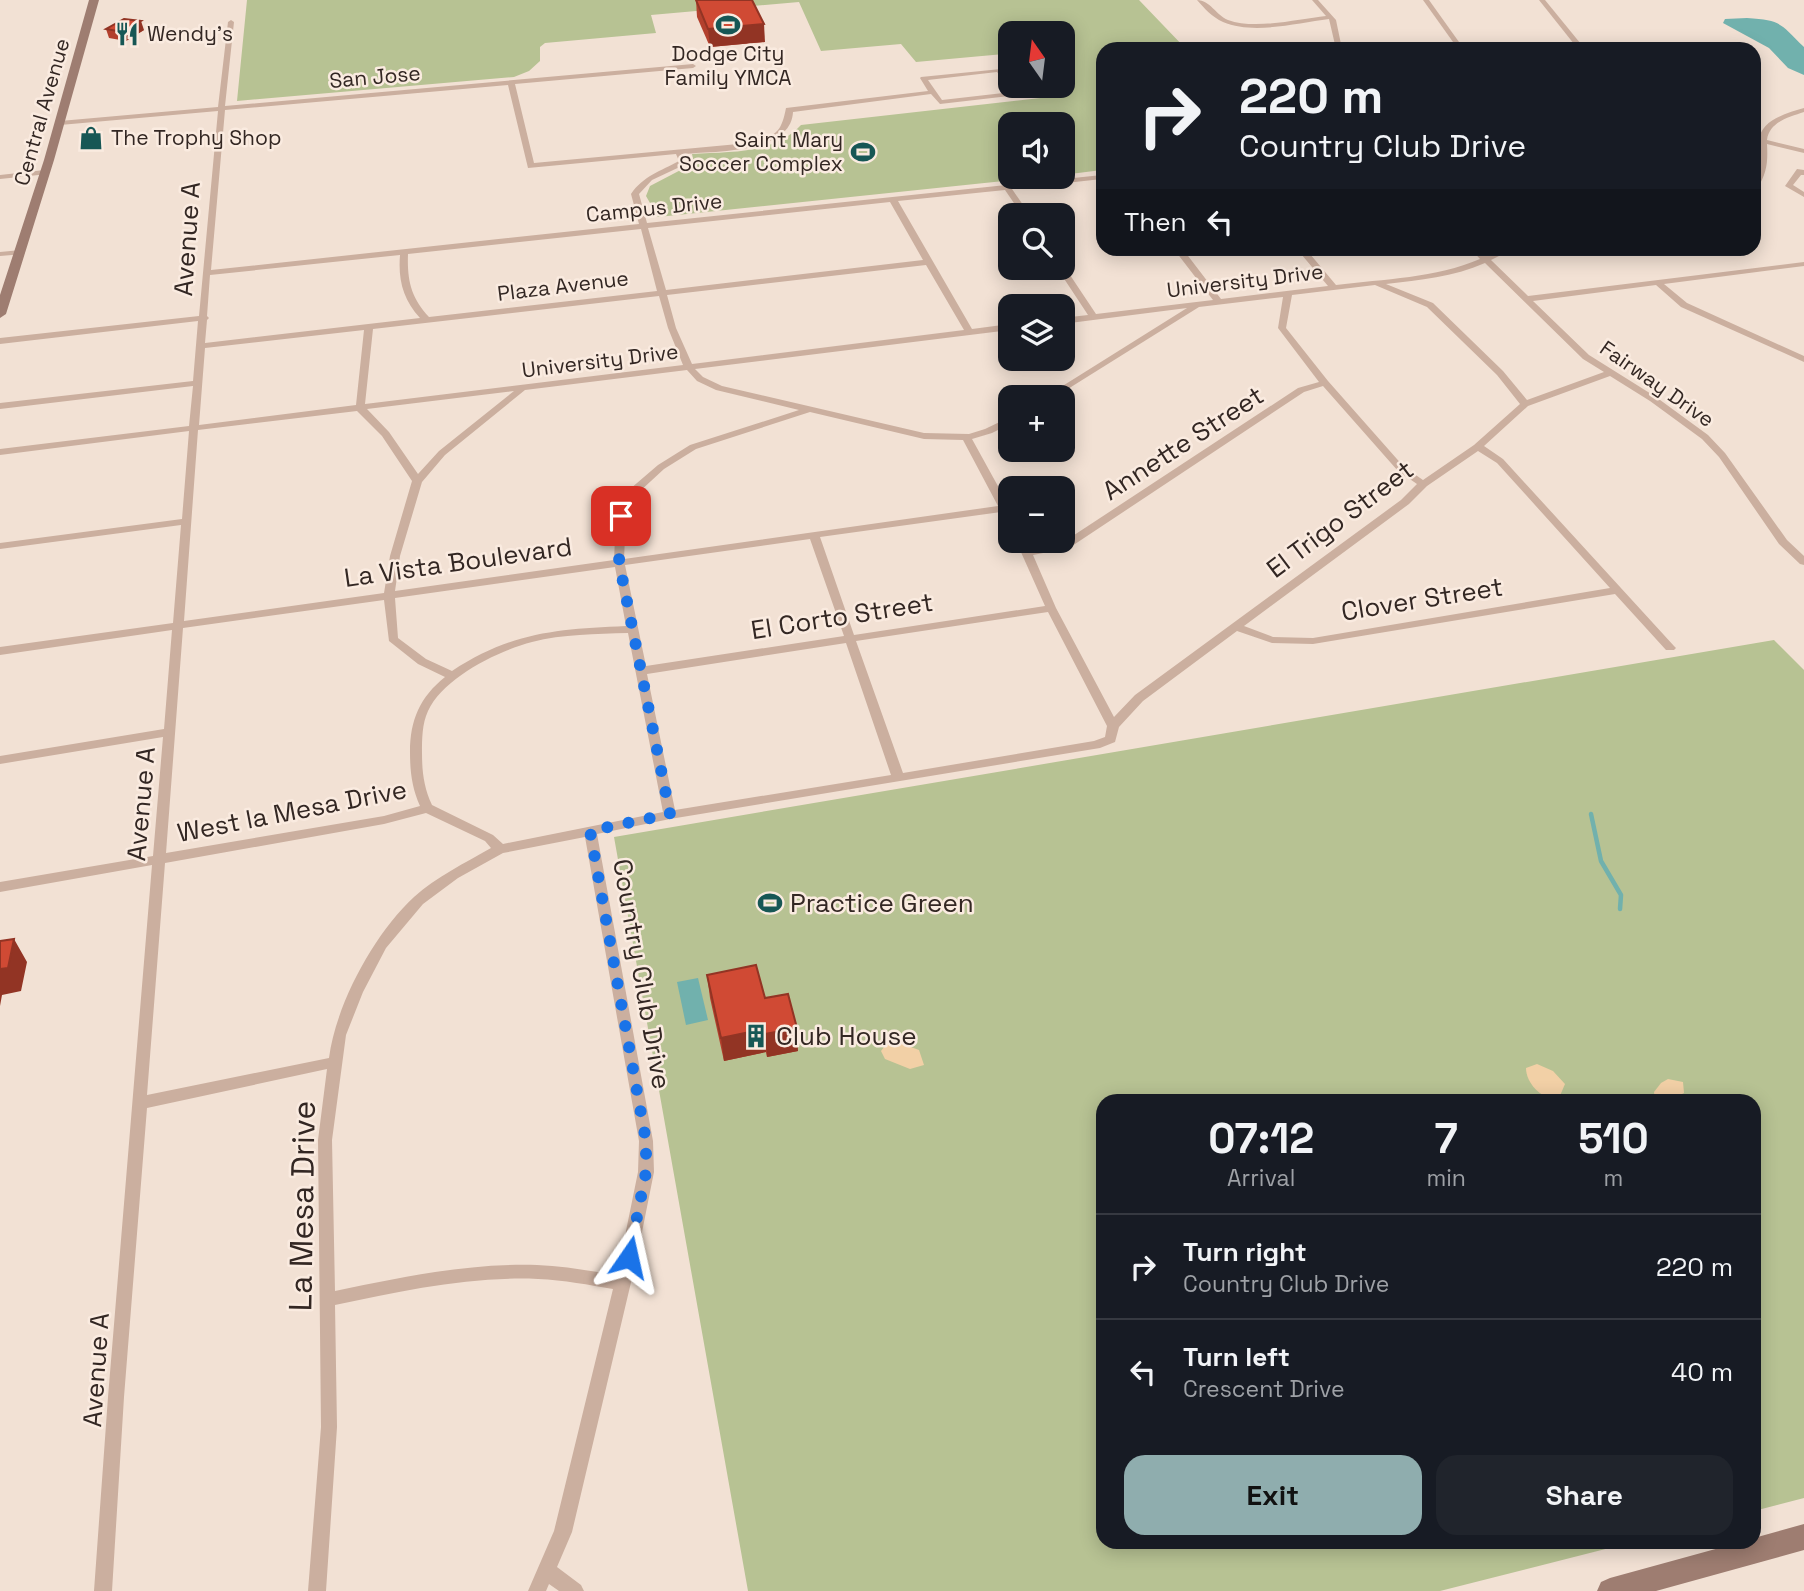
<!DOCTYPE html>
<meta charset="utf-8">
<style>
:root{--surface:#171b24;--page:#20242c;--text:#f1f3f6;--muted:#9ea1a6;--line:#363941;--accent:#8fadae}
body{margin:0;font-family:"Space Grotesk",sans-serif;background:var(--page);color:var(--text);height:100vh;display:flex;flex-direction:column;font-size:26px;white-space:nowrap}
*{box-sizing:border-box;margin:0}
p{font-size:23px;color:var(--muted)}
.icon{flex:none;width:38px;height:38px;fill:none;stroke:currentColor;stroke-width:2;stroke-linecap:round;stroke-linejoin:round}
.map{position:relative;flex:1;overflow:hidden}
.side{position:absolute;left:1096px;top:1094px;width:665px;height:455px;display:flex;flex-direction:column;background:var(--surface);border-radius:21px;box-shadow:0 4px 18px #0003}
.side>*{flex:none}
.hud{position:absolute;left:1096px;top:42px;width:665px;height:214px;border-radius:21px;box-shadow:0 4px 18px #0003;background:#171b24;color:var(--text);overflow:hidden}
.needle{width:46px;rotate:346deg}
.buttons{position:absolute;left:998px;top:21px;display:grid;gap:14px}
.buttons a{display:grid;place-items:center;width:77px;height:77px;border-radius:14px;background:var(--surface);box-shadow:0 4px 18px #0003;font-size:35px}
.pin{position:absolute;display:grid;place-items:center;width:60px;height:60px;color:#fff;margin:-30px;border-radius:14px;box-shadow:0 4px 10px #0006}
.me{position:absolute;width:77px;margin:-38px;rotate:11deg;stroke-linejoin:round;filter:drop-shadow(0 0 5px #0008)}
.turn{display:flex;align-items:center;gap:24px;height:147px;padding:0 28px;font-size:32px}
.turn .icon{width:91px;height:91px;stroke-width:2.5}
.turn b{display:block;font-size:49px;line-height:60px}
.then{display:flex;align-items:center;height:66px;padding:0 28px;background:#0003;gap:14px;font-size:26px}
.eta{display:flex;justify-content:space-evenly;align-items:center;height:119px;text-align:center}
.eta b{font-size:42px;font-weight:700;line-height:49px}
.primary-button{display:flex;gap:14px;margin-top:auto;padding:14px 28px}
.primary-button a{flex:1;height:80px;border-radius:21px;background:var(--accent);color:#111;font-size:28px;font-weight:700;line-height:80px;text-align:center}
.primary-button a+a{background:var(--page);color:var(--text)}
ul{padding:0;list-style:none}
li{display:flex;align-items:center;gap:21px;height:105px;padding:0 28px;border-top:2px solid var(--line)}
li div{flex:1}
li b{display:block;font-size:26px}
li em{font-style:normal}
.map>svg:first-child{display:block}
</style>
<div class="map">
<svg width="1804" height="1591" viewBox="0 0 1804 1591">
<rect width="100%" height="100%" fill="#f2e1d4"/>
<g fill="#b7c293">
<path d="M247 0H1139L1186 49H1102V170L1062 175V124H1010V177H1042L658 217 646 196 650 186 694 163 692 154C730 151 773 155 801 125L1067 95 1061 86 1062 33H1010V61L1004 54 916 62 901 44 821 51 799 2 651 15 656 33 545 43 540 47V61L529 71 514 77 237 101Z"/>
<path d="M1774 640 1804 670V1498L1754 1511V1101H1102V1542H1633L1440 1591H748L614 837Z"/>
</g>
<g fill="#f2d0a6">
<path d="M888 1042H897L919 1050 924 1065 910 1069 885 1059 881 1051Z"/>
<path d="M1537 1064 1553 1071 1565 1084 1559 1098C1543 1101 1526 1084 1526 1068Z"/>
<path d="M1668 1079 1683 1082 1684 1093 1668 1101 1655 1100 1654 1092 1661 1083Z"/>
</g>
<g fill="#71b1ad">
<path d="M1747 18C1782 20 1780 24 1804 47V75L1788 68 1769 48 1723 23 1725 19Z"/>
<path d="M698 978 708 1020 686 1025 677 982Z"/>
</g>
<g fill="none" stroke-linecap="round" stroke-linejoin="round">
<path stroke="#71b1ad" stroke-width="4.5" d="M1591 814 1601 861 1621 895 1620 909"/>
<g fill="#cbaf9f" fill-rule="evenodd">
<path d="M1197 0C1210 0 1216 15 1228 20 1255 30 1298 19 1326 16L1312 0H1318L1336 20 1342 49H1336L1329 19C1296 23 1254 35 1223 22 1212 17 1204 8 1197 0Z"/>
<path d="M1423 0H1429L1464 49H1458Z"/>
<path d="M1539 0H1545L1585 49H1578Z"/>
<path d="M231 20 234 22 225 106 693 64 696 66 693 68 515 84 534 163 749 143C774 136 781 135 786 108L928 91 920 78 921 77 1001 69 1010 79V86H1014L1021 94 1019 95 940 104 931 94 793 112C791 154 714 151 684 154L686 164 652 180 639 194 647 223 1102 175V179L1012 189 1030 215H1022L1005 190 898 201 972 329 1010 324V330L695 369 703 377 722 386 924 433 969 434 985 429 1010 417V424L992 433 972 439 1010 508V521L1006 520 1001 512 820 537 854 635 1045 606 1016 541H1026L1030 549 1062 543 1298 388 1319 382 1278 328 1283 297 1199 307 1055 397H1045L1187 308 1062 324V318L1088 315 1057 268 1064 266 1096 314 1213 300 1173 248H1182L1221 299 1328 286 1296 248H1305L1336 285C1384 279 1436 278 1480 259L1470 248H1479L1487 256 1503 248H1515L1491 260 1528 296 1804 262V266L1664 284 1687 303 1804 356V362L1681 307 1656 285 1533 301 1589 355 1656 397 1708 435 1725 453 1787 540 1804 556V565L1800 564 1779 544 1719 457 1702 439 1650 401 1610 376 1528 406 1484 446 1503 459 1674 646 1676 648 1674 650H1666L1615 594 1313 644 1272 643 1237 631 1143 701 1119 727 1115 742 1100 748 670 819 597 834 653 1141 654 1172 637 1257 572 1532 557 1567 581 1585 584 1591H559L549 1584 546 1591H528L554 1531 613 1289C589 1285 564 1280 538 1279 470 1276 402 1291 335 1305L337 1427 326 1591H308L321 1427 318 1140 327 1069 147 1108 124 1397 112 1591H94L108 1397 152 865 0 892V882L153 856 163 737 0 764V756L164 729 172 630 0 655V647L173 623 181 525 0 549V543L182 519 189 431 0 455V449L189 426 193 386 0 409V403L193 381 198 321 0 344V338L199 316 218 111 60 125 56 123 60 121 218 107 228 22ZM997 72 1012 92 942 100 928 80ZM508 85 528 168 676 154 679 161C661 171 643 176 631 194L639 224 211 270 225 110ZM890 202 923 260 666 290 648 228ZM641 229 657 291 429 317C411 298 407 280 408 254ZM400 255C398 280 403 299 420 318L205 343 207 320 209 318 207 316 210 275ZM1485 263 1583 359 1604 372 1527 400 1503 371 1433 303 1386 284C1420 280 1453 277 1485 263ZM926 265 964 330 692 364 676 328 667 295ZM1375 285 1427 307 1497 375 1520 404 1474 445 1423 480 1404 467 1328 381 1286 328 1292 295ZM659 296 668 328 683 365 365 404 373 329ZM364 330 356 405 199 425 205 348ZM687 370 697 381 716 390 799 410 690 445 658 465 630 489 616 516 614 560 395 591 400 556 422 482 445 455 525 390ZM1323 386 1398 471 1417 484 1401 500 1135 695 1114 717 1056 608 1033 555 1069 548 1304 392ZM514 391 439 451 418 474 389 432 367 409ZM357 411 382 436 412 481 390 556 384 593 184 621 198 430ZM810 412 924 439 963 440 998 506 624 559 626 516 638 493 664 469 696 449ZM1478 451 1497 463 1610 588 1313 638 1273 637 1244 626 1409 504 1427 486ZM810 539 844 636 646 666 625 565ZM615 567 626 626C558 629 511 632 452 671L426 659 398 638 395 598ZM384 600 389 641 418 664 445 677C420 697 410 720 410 752 410 772 412 788 420 806L384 816 166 853 183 628ZM1048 612 1107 726 1105 737 1094 741 903 773 856 641ZM628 633 663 812 503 844 493 835 432 805C424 788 422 772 422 753 422 739 422 724 428 711 443 678 497 651 532 642 563 634 596 634 628 633ZM846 643 891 775 675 810 647 674ZM426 813 485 841 491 848C465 863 436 877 414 897 374 934 336 1004 329 1058L147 1095 165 863 384 824ZM585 837 639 1141 638 1172 617 1275C590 1271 564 1266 537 1265 468 1263 402 1277 335 1291L332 1140 346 1035 363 992 386 948 423 904 458 878 503 853Z"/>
<path d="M1804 108V112C1789 117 1769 122 1767 140L1804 149V153L1767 144C1768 162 1767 173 1757 189H1754C1754 180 1759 173 1760 163 1761 156 1758 148 1759 141 1760 120 1787 113 1804 108Z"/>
<path d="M1797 169 1804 170V175H1801L1793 185 1804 192V197L1785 186Z"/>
<path d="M45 170 49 172 48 174 0 179V175Z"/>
<path d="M21 250 25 252 24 254 0 256V252Z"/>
</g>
<g fill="#9e7d71" fill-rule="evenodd">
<path d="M89 0H99L54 160 6 314 0 318V295L44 160Z"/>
<path d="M1804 1524V1550L1656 1591H1597L1601 1582 1610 1578 1741 1542H1754V1538Z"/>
</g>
</g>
<g fill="#b3402d">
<path d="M696 0 765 42 710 47 697 17Z"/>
<path d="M106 29 144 30 126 41 109 38Z"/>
<path d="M707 975 765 998 798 1051 767 1057 766 1052 724 1061 710 998Z"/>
</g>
<g fill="#923424">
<path d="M141 21 144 30 126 41 123 32Z"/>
<path d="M764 24 765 42 710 47 708 29Z"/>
<path d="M14 939 27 962 21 991 2 995 0 1006V969Z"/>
<path d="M797 1028 798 1051 767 1057 765 1034Z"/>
<path d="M764 1029 766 1052 724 1061 721 1038Z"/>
</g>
<g fill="#d04a34" stroke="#923424" stroke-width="2">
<path d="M696 0H752L764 24 708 29Z"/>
<path d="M124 19 141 21 123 32 106 29Z"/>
<path d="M14 939 8 968 0 969V941Z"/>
<path d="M756 965 765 998 788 994 797 1028 765 1034 764 1029 721 1038 707 975Z"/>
</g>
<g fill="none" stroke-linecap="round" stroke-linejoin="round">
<path stroke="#1a73e8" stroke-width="12" stroke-dasharray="0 21.6" d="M621 516 619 562 670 814 590 831 646 1141V1172L629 1257"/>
</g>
<defs>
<g id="stadium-bare" transform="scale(1.89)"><path d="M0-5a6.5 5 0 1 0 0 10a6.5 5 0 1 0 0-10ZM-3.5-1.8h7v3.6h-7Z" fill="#175755" stroke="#faebe0" stroke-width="2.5" paint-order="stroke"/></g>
<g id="restaurant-bare" transform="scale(1.89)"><path d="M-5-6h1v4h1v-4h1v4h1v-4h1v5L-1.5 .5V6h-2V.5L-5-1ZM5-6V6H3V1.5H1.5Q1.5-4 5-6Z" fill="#175755" stroke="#faebe0" stroke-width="2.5" paint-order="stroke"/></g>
<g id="shop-bare" transform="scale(1.89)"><path d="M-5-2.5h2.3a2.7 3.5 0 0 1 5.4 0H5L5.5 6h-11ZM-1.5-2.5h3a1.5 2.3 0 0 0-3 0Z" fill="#175755" stroke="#faebe0" stroke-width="2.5" paint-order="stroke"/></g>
<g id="building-bare" transform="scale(1.89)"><path d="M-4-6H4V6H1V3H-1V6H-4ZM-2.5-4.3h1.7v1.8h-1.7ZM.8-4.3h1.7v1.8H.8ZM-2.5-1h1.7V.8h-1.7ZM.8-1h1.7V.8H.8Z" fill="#175755" stroke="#faebe0" stroke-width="2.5" paint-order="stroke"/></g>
</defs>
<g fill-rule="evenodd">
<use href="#stadium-bare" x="728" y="25"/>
<use href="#restaurant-bare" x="127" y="34"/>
<use href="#shop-bare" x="91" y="138"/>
<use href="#stadium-bare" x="863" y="152"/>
<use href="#stadium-bare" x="770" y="903"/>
<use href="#building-bare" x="756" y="1036"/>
</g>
<g text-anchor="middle" stroke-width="5" stroke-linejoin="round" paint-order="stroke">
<g font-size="21" fill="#332723" stroke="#faebe0" text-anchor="start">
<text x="147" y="41">Wendy's</text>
<text x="728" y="61" text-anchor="middle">Dodge City<tspan x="728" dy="24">Family YMCA</tspan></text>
<text x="111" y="145">The Trophy Shop</text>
<text x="843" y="147" text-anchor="end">Saint Mary<tspan x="843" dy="24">Soccer Complex</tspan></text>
</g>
<g font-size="21" fill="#332723" stroke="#faebe0">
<text transform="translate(375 77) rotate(-5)" y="7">San Jose</text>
<text transform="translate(42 112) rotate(-74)" y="7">Central Avenue</text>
<text transform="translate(654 208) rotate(-6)" y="7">Campus Drive</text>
<text transform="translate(1245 281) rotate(-7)" y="7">University Drive</text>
<text transform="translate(563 286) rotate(-7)" y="7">Plaza Avenue</text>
<text transform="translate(600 361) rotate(-7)" y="7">University Drive</text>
<text transform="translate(1657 384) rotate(35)" y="7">Fairway Drive</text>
</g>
<g font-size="26" fill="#332723" stroke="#faebe0">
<text transform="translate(187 239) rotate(-86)" y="9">Avenue A</text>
<text transform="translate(1183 443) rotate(-33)" y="9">Annette Street</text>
<text transform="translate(1340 519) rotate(-37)" y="9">El Trigo Street</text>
<text transform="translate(458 562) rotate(-8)" y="9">La Vista Boulevard</text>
<text transform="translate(1422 599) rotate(-9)" y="9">Clover Street</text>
<text transform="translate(842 616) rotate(-9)" y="9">El Corto Street</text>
<text transform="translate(141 804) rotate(-85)" y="9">Avenue A</text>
<text transform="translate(292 811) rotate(-11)" y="9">West la Mesa Drive</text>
<text transform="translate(642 974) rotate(80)" y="9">Country Club Drive</text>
<text transform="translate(96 1370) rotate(-86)" y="9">Avenue A</text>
</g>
<g font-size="26" fill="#332723" stroke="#faebe0" text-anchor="start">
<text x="790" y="912">Practice Green</text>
<text x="776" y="1045">Club House</text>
</g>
<g font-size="32" fill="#332723" stroke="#faebe0">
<text transform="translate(302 1206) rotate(-89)" y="11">La Mesa Drive</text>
</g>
</g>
</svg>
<div class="buttons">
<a><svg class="needle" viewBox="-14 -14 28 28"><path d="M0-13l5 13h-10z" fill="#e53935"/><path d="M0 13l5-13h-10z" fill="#9ea1a6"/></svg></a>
<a><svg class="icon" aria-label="sound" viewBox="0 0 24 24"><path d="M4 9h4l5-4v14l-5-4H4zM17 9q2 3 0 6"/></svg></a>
<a><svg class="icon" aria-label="search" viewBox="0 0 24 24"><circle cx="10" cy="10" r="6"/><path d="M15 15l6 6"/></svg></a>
<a><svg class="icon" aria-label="layers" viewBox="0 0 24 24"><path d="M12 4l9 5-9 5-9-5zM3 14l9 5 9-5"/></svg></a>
<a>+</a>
<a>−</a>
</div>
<div class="pin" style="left:621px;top:516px;background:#d93025"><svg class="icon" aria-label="arrive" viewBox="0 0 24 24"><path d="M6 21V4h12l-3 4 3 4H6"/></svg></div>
<svg class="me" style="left:629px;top:1257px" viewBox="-20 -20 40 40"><path d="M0-17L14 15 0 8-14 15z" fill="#1a73e8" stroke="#fff" stroke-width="4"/></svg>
<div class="hud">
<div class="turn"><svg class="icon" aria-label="right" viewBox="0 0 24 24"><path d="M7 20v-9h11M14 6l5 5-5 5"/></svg><div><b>220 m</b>Country Club Drive</div></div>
<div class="then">Then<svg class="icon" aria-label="left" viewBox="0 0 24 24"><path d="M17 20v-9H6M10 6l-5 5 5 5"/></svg></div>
</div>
<section class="side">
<div class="eta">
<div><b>07:12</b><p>Arrival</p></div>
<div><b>7</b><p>min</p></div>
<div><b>510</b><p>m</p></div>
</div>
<ul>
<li><svg class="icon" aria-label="right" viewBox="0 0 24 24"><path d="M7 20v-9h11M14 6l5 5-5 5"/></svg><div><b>Turn right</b><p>Country Club Drive</p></div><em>220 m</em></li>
<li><svg class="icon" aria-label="left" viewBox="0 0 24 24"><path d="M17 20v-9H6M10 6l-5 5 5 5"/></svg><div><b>Turn left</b><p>Crescent Drive</p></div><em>40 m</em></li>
</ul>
<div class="primary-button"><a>Exit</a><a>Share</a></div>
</section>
</div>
